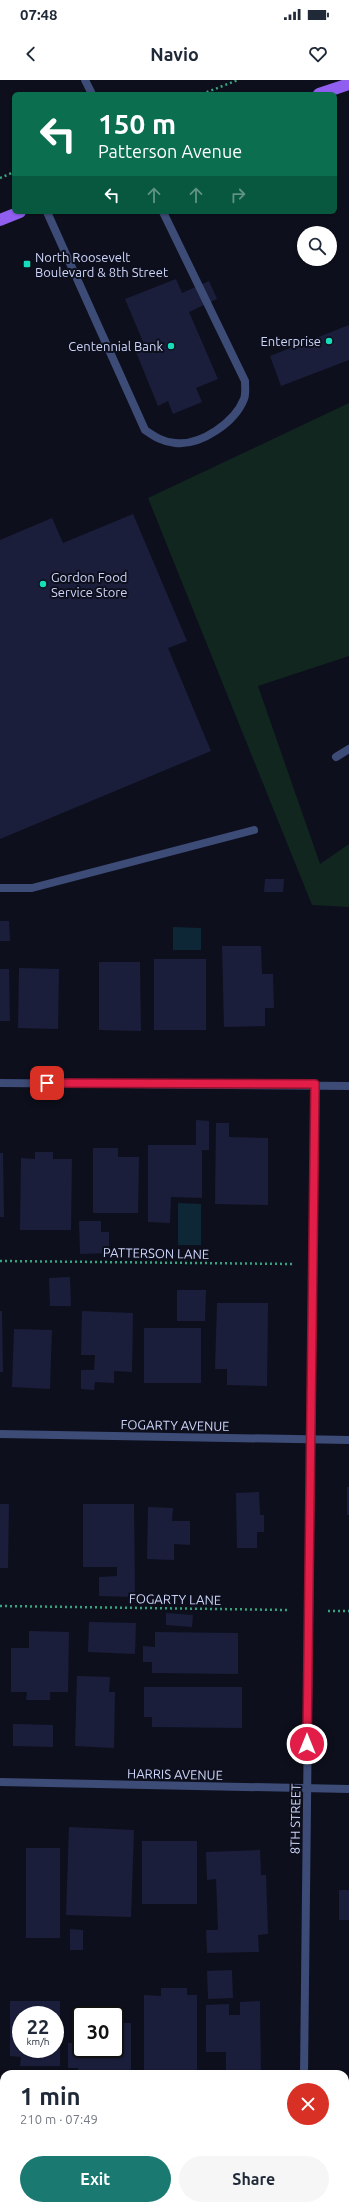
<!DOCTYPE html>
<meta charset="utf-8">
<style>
:root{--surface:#fff;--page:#f6f6f7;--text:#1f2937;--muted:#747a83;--accent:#1a7a72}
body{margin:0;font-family:Ubuntu,sans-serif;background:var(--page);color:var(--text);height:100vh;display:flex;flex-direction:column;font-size:15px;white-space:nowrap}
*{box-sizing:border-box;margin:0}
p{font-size:13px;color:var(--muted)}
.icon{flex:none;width:22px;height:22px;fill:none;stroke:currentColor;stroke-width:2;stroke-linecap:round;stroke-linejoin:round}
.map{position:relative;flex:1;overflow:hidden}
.panel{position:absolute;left:0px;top:1990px;width:349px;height:140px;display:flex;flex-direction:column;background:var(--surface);border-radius:12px 12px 0 0;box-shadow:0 1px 3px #0004}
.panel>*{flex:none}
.top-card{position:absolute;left:12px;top:12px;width:325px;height:122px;border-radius:6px;box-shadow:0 1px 3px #0004;background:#0b6e4f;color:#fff;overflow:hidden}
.controls{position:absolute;left:297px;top:146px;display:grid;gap:8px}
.controls a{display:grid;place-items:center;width:40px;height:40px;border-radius:50%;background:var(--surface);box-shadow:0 1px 3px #0004;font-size:20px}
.speed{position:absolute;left:12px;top:1926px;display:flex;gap:8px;font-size:20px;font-weight:700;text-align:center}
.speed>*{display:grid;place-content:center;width:52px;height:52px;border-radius:50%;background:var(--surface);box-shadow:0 1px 3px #0004;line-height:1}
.speed small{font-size:10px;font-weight:400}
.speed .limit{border:2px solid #111;border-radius:6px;background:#fff;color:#111}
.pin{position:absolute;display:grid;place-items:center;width:34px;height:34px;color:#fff;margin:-17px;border-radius:8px;box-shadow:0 2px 6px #0006}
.me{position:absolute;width:44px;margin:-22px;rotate:0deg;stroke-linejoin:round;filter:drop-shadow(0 0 3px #0008)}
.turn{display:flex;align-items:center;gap:14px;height:84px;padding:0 20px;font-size:18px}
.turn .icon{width:52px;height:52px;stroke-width:2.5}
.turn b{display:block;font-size:28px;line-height:34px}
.lanes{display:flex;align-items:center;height:38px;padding:0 20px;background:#0003;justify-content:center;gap:20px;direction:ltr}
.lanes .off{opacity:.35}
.round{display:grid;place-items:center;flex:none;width:42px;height:42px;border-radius:21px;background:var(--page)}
.summary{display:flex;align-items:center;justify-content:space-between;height:68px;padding:0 20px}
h1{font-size:24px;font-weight:700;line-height:30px}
.action{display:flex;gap:8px;margin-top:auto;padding:8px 20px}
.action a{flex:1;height:46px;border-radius:24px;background:var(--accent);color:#fff;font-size:16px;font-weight:700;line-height:46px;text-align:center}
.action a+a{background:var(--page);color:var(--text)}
.status{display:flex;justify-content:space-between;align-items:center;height:28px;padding:0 20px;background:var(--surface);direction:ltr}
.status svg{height:11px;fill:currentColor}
header{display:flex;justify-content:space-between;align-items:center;height:52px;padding:0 20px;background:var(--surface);font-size:18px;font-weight:700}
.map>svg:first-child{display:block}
</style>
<div class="status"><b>07:48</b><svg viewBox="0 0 49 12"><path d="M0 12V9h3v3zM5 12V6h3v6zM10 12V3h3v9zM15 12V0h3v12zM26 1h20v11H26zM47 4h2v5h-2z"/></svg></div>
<header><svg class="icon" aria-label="back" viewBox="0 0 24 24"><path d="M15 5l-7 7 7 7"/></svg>Navio<svg class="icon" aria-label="heart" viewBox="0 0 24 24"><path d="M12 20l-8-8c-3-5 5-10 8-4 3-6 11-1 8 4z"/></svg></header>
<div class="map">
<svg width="349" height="2130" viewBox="0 0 349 2130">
<rect width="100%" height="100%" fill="#0d0f1c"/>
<path fill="#11261f" d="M349 323V576L258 606 320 784 349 764V827L312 825 148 418Z"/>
<g fill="#0d2736">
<path d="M173 847 201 848V870H173Z"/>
<path d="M178 1123 201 1124V1165H178Z"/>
</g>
<g fill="#1b1e3b" fill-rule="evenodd">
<path d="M176 199 182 213 209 201 217 219 189 232 218 299 196 308 202 322 173 334 168 321 158 326 134 267 144 264 125 219Z"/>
<path d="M349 245V280L281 306 270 276Z"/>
<path d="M133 434 187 561 168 568 211 671 0 759V460L52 438 63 463Z"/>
<path d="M265 799H284L283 812H264Z"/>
<path d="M0 841H9L10 861H0Z"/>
<path d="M222 866H261L262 894H273L274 928H265V946L224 947Z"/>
<rect x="154" y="879" width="52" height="71"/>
<path d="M99 882H140L141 951 99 950Z"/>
<path d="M19 888 59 889 58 949 18 948Z"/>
<path d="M0 889H9L10 941H0Z"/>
<path d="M196 1040 209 1041V1070H202V1118L171 1117 170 1143 148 1142V1065H196Z"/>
<path d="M216 1043H229V1057L268 1058V1125L215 1124Z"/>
<path d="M93 1068H118V1077H139L138 1133H93Z"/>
<path d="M35 1072H53V1079H72L71 1150H20L21 1078 35 1079Z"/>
<path d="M0 1073H3L4 1137H0Z"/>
<path d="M79 1141H101V1152H109V1173L80 1174Z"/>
<path d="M70 1197 71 1226H50L49 1198Z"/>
<path d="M177 1210H206L205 1241H177Z"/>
<path d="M217 1223H268L267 1306 227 1305V1289H215Z"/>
<path d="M0 1231H2L3 1292H0Z"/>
<path d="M82 1231 133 1233 132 1292 114 1291V1303L95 1302 94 1310 81 1309V1290H94L95 1275H81Z"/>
<rect x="144" y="1248" width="57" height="55"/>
<path d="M14 1249 52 1250 50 1309 12 1307Z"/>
<rect x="347" y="1407" width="2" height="28"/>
<path d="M259 1412 260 1435H264V1452H257V1468H237L236 1413Z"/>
<path d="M0 1424H9L8 1488H0Z"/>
<path d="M83 1424H134L135 1517 99 1516V1497L117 1496V1487H83Z"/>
<path d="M148 1427 173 1428 172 1441H190V1465L174 1464V1480L147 1479Z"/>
<path d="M166 1533 193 1535 192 1547 166 1545Z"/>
<path d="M89 1542 136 1543 135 1574 88 1572Z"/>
<path d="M29 1551 69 1552 68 1612H50V1620H26L27 1612H11V1568H29Z"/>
<path d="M155 1552 238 1553V1594L152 1593V1582H143V1566L155 1567Z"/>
<path d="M77 1596 110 1597 109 1612H115L114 1668 75 1666Z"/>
<path d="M144 1607H242V1648L152 1647V1637H144Z"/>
<path d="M13 1644 53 1645V1667L13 1666Z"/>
<path d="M69 1747 134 1750 131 1837 66 1835Z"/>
<rect x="142" y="1761" width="55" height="63"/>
<rect x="26" y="1768" width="34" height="90"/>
<path d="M260 1770 261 1795H266L268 1854 258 1855 259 1872 207 1873 206 1850H218L216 1799 207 1800 206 1772Z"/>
<rect x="339" y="1810" width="10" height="30"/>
<path d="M70 1849 83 1850V1870H70Z"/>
<path d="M232 1890 233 1918 208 1919 207 1891Z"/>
<path d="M161 1908H187V1915H197V1994H144V1915L161 1916Z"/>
<path d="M10 1921H60V1986H20L21 1977 10 1976ZM21 1935H55V1969H21Z"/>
<path d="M260 1921 261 1994H226V1972H206V1925L229 1924V1935H240V1922Z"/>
<path d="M77 1943H81V1969H115V1943H131V1994H78V1988H68V1963H77Z"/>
<rect x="6" y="2126" width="58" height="4"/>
<rect x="80" y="2126" width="47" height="4"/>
<path d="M146 2126H190V2130H147Z"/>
<rect x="210" y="2126" width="52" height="4"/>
</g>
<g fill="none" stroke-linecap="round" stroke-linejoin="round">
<g stroke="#38a47f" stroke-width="2.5" stroke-dasharray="2 3" stroke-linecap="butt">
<path d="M202 14 238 0"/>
<path d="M0 98 14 92"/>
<path d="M0 1181 293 1184"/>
<path d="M0 1526 289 1530"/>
<path d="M328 1531H349"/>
</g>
<g stroke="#3d4b77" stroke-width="8">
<path d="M47 132 145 350C155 357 163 362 175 363 201 366 235 342 244 319 246 314 245 307 245 301L163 132"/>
<path d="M336 677 349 669"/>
<path d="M0 808H32L254 750"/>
</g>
<g stroke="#3d4b77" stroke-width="8">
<path d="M85 0 92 14"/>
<path d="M0 1003 349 1006"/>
<path d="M0 1354 349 1360"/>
<path d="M0 1702 349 1709"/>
<path d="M304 1994 315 1005"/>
<path d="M0 2051H4"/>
<path d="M345 2055H349"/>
<path d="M302 2130V2126"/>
</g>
<g stroke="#915ff0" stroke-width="12">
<path d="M319 14 349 4"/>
<path d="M0 140 20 132"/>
</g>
</g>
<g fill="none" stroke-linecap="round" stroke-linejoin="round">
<g stroke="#92132f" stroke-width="10">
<path id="route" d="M47 1003 315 1004 307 1664"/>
</g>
<use href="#route" stroke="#e11d48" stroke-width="7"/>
</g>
<g fill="#15deba" stroke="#0d0f1c" stroke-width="1.5">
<rect x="23" y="180" width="8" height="8" rx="2"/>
<circle cx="329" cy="261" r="4"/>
<circle cx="171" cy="266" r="4"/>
<circle cx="43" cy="504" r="4"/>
</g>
<g text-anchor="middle" stroke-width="4" stroke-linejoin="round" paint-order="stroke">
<g font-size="13" fill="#cdd5fa" stroke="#0d0f1c" text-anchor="start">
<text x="35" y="182">North Roosevelt<tspan x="35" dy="15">Boulevard &amp; 8th Street</tspan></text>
<text x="321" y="266" text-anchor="end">Enterprise</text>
<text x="163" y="271" text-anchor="end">Centennial Bank</text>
<text x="51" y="502">Gordon Food<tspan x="51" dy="15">Service Store</tspan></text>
</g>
<g font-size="13" fill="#cdd5fa" stroke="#0d0f1c">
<text transform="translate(156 1173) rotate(1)" y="5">PATTERSON LANE</text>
<text transform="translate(175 1345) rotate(1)" y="5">FOGARTY AVENUE</text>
<text transform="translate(175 1519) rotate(1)" y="5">FOGARTY LANE</text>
<text transform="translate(175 1694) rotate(1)" y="5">HARRIS AVENUE</text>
<text transform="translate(295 1739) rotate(-89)" y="5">8TH STREET</text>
</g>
</g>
</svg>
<div class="controls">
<a><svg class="icon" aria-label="search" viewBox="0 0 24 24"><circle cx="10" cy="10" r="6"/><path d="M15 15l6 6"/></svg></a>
</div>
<div class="speed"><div>22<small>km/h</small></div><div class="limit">30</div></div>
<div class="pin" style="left:47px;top:1003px;background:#d93025"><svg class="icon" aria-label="arrive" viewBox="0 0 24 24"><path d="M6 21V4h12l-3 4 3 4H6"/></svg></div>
<svg class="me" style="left:307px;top:1664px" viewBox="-20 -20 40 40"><circle r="17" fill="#e11d48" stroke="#fff" stroke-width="3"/><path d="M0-11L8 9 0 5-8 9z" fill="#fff"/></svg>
<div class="top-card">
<div class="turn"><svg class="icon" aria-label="left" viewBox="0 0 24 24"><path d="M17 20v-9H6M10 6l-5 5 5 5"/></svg><div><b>150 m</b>Patterson Avenue</div></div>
<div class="lanes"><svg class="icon" aria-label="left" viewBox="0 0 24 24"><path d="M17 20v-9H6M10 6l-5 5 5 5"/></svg><svg class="icon off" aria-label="ahead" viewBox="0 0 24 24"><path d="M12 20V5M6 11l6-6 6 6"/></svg><svg class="icon off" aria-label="ahead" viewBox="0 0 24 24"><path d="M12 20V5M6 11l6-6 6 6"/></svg><svg class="icon off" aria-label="right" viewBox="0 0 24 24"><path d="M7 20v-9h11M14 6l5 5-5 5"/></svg></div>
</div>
<section class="panel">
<div class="summary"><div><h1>1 min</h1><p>210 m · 07:49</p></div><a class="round" style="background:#d93025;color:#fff"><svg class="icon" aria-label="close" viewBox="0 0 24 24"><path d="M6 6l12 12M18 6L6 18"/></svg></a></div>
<div class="action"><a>Exit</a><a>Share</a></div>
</section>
</div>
